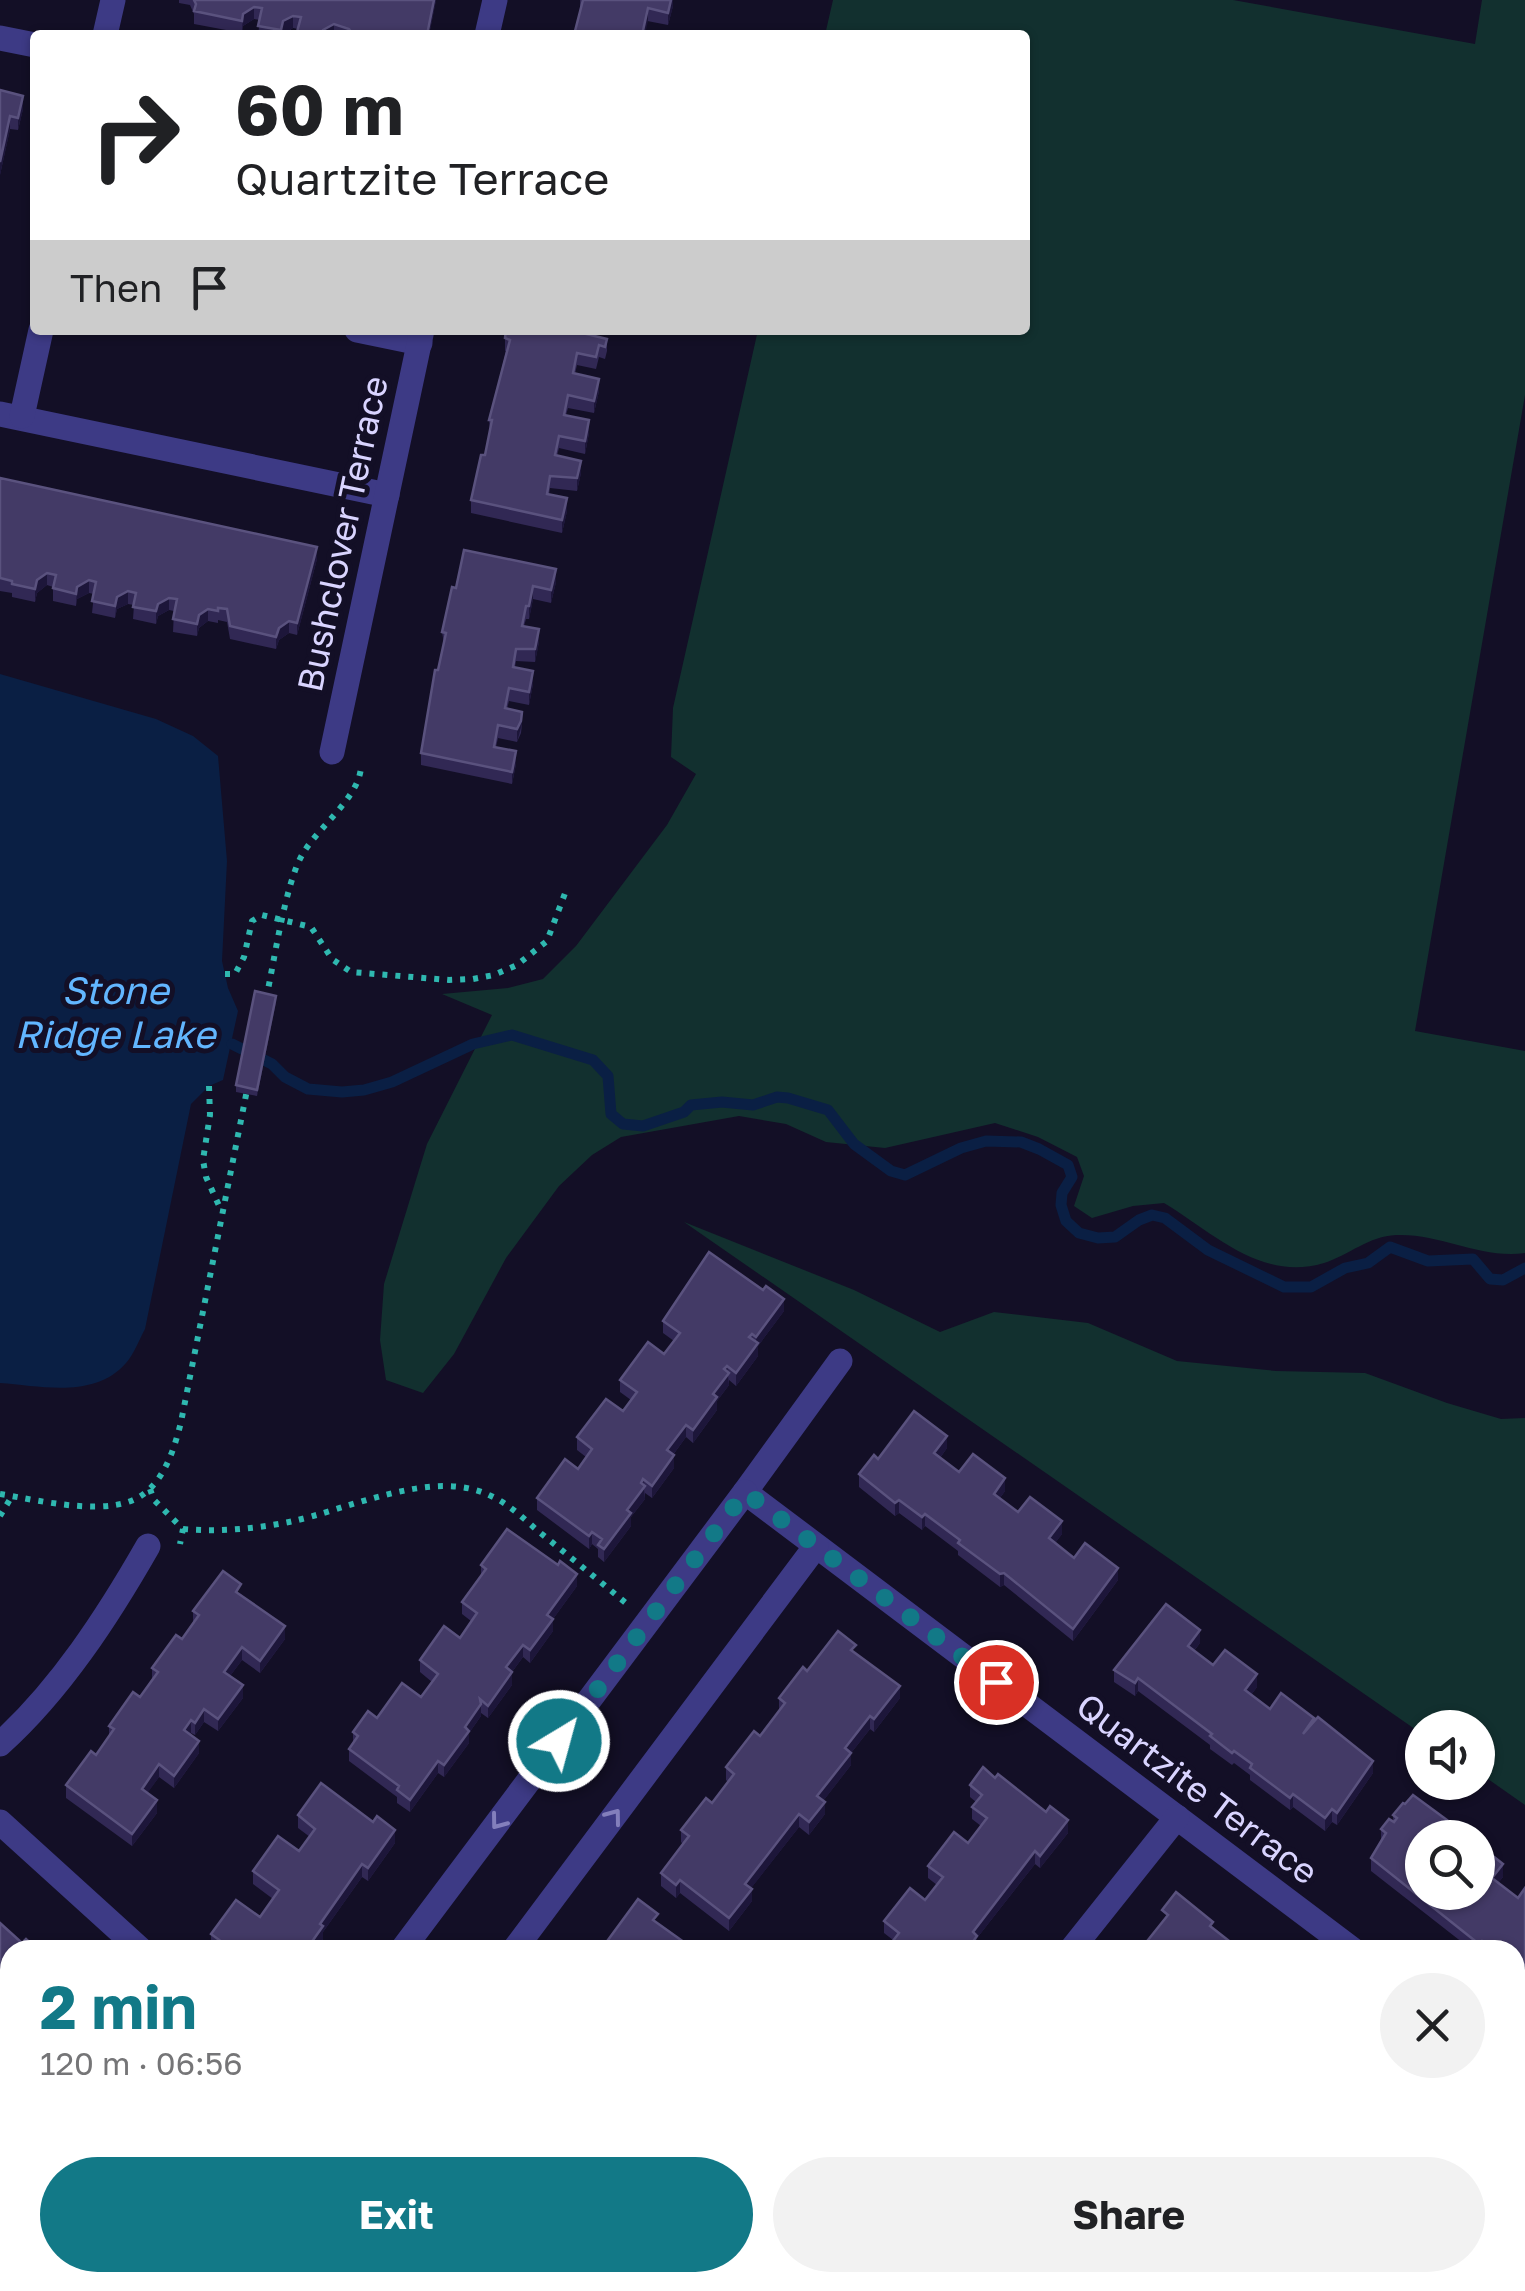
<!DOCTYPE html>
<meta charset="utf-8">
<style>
:root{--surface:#fff;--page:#f2f2f2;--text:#202124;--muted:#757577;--accent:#127987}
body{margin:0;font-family:"Golos Text",sans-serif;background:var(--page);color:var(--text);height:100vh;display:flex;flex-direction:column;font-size:38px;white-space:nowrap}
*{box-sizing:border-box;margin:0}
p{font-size:32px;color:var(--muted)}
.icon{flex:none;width:55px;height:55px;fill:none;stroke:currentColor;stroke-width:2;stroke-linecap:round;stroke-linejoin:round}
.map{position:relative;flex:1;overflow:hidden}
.panel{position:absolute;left:0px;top:1940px;width:1525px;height:352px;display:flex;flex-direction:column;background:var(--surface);border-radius:30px 30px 0 0;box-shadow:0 2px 8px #0004}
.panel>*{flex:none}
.banner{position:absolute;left:30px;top:30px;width:1000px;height:305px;border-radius:10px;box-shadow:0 2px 8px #0004;background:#fff;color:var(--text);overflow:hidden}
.fabs{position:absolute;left:1405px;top:1710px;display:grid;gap:20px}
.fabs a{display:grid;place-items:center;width:90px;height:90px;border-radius:50%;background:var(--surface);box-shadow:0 2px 8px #0004;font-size:50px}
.pin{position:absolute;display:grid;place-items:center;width:85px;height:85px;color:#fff;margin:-42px;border:5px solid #fff;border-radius:50%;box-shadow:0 2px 10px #0007}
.me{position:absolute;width:110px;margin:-55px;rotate:37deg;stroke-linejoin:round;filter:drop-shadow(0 0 8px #0008)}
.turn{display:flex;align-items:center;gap:35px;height:210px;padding:0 40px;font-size:45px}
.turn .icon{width:130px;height:130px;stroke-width:2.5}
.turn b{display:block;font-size:70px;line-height:85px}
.then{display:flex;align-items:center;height:95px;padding:0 40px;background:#0003;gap:20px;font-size:38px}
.round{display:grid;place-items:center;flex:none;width:105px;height:105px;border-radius:52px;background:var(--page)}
.summary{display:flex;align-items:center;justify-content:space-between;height:170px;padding:0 40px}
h1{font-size:60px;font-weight:700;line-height:75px;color:var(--accent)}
.primary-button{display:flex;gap:20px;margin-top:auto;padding:20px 40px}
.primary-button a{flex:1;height:115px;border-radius:60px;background:var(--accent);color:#fff;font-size:40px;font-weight:700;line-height:115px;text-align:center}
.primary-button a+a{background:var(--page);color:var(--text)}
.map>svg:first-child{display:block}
</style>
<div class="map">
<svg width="1525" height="2291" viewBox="0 0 1525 2291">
<rect width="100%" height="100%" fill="#130f26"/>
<g fill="#12302f">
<path d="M833 0H1233L1475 44 1482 0H1525V395L1415 1031 1525 1051V1253C1479 1259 1441 1233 1396 1235 1369 1236 1349 1255 1324 1263 1261 1282 1214 1233 1164 1203L1133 1206 1092 1218 1074 1206 1084 1176 1077 1157 1038 1137 995 1123 885 1148 826 1142 786 1124 739 1116 621 1137 592 1155 559 1186 506 1258 454 1354 423 1393 386 1380 380 1340 384 1284 427 1144 492 1015 442 994 508 988 543 979 576 946 667 825 696 774 671 757 673 708 758 330H1025V35H825Z"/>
<path d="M684 1222 854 1290 940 1332 994 1312 1088 1323 1177 1361 1276 1371 1365 1373 1447 1403 1501 1419 1525 1418V1805L1478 1772V1728H1422V1734Z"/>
</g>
<path fill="#0a1f44" d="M0 674 156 719 193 736 218 756 227 861 222 961 228 988 238 1011 223 1080 209 1086 191 1104 145 1329C139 1340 134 1354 126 1363 95 1399 41 1386 0 1383Z"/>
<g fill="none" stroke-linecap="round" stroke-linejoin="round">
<path stroke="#0a1f44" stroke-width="11" d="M232 1044 272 1064 285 1077 308 1089 342 1092 364 1090 392 1082 473 1044 512 1035 593 1060 608 1076 611 1114 623 1124 643 1126 684 1112 691 1105 722 1102 753 1105 777 1097 788 1098 828 1110 854 1144 891 1171 905 1175 961 1148 986 1141 1021 1142 1039 1149 1068 1165 1072 1177 1062 1193 1061 1205 1066 1221 1079 1233 1098 1238 1115 1237 1139 1220 1152 1215 1165 1218 1208 1250 1284 1287H1311L1345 1268 1368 1263 1390 1247 1428 1261 1473 1259 1490 1279 1503 1280 1525 1268"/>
<g stroke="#2fb8b0" stroke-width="6" stroke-dasharray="5 8" stroke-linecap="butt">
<path d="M225 974H235L244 957 252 921 262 915 311 927 332 959 351 972 449 980 473 979 494 975 517 965 547 941 567 888"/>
<path d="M266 999C274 963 285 885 302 855 318 827 359 798 361 767"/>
<path d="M209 1086 210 1115 203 1160 206 1177 221 1210"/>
<path d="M150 1489 154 1500 183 1529 180 1544"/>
<path d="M0 1494C38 1500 115 1520 146 1492 166 1476 175 1446 181 1422L247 1090"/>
<path d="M0 1516 12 1496"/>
<path d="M183 1529C219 1532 253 1529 289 1522 347 1510 432 1468 489 1495 508 1503 523 1518 538 1531 568 1555 597 1579 627 1604"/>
</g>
<g stroke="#3d3a85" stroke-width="25">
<path d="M105 35 113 0"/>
<path d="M487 35 495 0"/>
<path d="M0 38 35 45"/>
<path d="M357 330 420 343"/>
<path d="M0 414 387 495"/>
<path d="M22 416 41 330"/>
<path d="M332 752 422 330"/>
<path d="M840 1361 745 1492 1353 1950"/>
<path d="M0 1744C60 1690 108 1616 148 1546"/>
<path d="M0 1822 141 1950"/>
<path d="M402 1950 745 1492"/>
<path d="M514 1950 816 1546"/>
<path d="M1071 1950 1177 1817"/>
<path d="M1515 2071 1525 2079"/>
<path d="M1515 2171 1525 2158"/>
<path d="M656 2282 699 2291"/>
<path d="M148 2291 155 2282"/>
<path d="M258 2291 264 2282"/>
<path d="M834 2291 836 2282"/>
<path d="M1422 2291 1428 2282"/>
</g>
</g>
<g fill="#312854">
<path d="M179 0H436L429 35H297L298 29 293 28 283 35H258L260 20 254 19 243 26 242 33 194 24V14L190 5 179 3Z"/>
<path d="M580 0H673V6L668 25 580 8Z"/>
<path d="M0 90 23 109 18 130 10 129 0 175Z"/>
<path d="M584 334 607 339V351L605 359 599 357 596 369 577 365 575 374 599 391 594 413 568 408 566 415 589 433 585 454 559 448 557 456 581 473 577 491 550 488 549 495 567 511 562 533 471 513V500L485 455 490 432 489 420 506 351H505V338Z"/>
<path d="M0 478 317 559 297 635 289 633 279 640 276 649 230 639 227 622 218 620V623L208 621 199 628 197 636 173 632 174 611 169 610 158 616 156 624 133 619 134 605 128 604 117 609 115 618 92 613 94 594 89 593 77 599 76 606 53 601V587L47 585 37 593 35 602 12 597V593L0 591Z"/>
<path d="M556 582 551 603 533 599 529 619H526L524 626 539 642 535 662 516 661 515 667 533 684 529 705 509 701 507 709 522 724 521 733 517 742 498 738 496 747 516 764 512 784 421 765V753L444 644 442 632 456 588Z"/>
<path d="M276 1002 257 1096 236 1092V1085Z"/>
<path d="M784 1311 758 1346V1356L736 1386 729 1380V1385L717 1401V1410L693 1443 686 1437 673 1455 674 1468 652 1498 645 1493V1499L631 1517V1526L604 1562 598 1557V1549L592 1544 589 1549 537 1510V1498L578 1469 586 1457 577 1450V1437L623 1411 631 1400 620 1392V1380L664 1354 674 1341 663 1333V1321Z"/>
<path d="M947 1448 940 1458 959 1472 1005 1491 1000 1498 1018 1512 1062 1534 1055 1543 1074 1558 1118 1580 1073 1641 1004 1585 1000 1587 958 1555V1551L925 1526 922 1530 899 1513 895 1516 859 1487V1474L878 1459Z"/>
<path d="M481 1565 577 1586 553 1619V1631L530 1663 523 1657 512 1672V1685L488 1718 481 1713V1716L469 1733V1743L444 1777 438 1773 410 1812 397 1803V1797L349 1761V1749L353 1743V1732L377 1718 421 1697 432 1682 420 1672V1660L460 1638 471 1621 462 1614V1602L481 1576Z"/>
<path d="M241 1595 285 1639 260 1673 242 1660 230 1676 243 1698 218 1731 204 1722 195 1735 191 1733 190 1734 199 1753 174 1788 159 1777 147 1793 157 1813 132 1846 66 1798V1785L96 1755 109 1736V1726L140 1697 152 1681V1668L182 1639 193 1623V1611Z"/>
<path d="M1200 1643 1194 1651 1213 1665 1257 1687 1251 1695 1270 1709 1314 1721 1373 1773 1337 1825 1332 1822 1325 1831 1293 1807 1290 1810 1250 1780V1775L1234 1763 1232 1765 1210 1749V1745L1138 1691 1135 1696 1114 1682V1670Z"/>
<path d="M856 1653 900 1698 874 1732 870 1729 851 1753V1765L823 1801 825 1814 809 1835 799 1827 751 1888 752 1901 729 1931 680 1893 676 1898 661 1886V1873L683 1844 681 1842V1830L712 1803 728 1782 726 1780V1767L760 1736 779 1711V1698L807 1671Z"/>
<path d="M995 1778 1068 1833 1040 1868 1035 1864 977 1938 976 1950H886L893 1940 884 1933V1921L925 1900 937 1885 928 1878V1866L968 1843 981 1826 972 1819V1807L976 1802 970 1797V1785Z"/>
<path d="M298 1815 395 1843 368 1881 362 1877 323 1932V1939L315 1950H216L211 1947V1934L260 1917 273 1899 253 1884V1871L299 1851 310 1837 298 1828Z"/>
<path d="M1393 1815 1447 1833 1422 1838 1503 1877 1498 1883 1518 1898 1525 1888V1979L1520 1975 1516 1980 1515 1979V1950H1472L1371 1871V1858L1381 1841V1829L1393 1822Z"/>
<path d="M10 2282H72V2287L69 2291H0Z"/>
<path d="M1136 2282H1309L1314 2291H1149Z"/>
</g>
<g fill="#1d163a">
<path d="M434 0H436L429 35H427Z"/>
<path d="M671 0H673V6L668 25V13Z"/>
<path d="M254 7V19L243 26 242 33 243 14Z"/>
<path d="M648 8V21L645 35H642Z"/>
<path d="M293 16V28L281 35 283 21Z"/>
<path d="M334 24V35H322L323 30Z"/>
<path d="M23 96V109L18 130V118Z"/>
<path d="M10 116V129L0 175V162Z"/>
<path d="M599 379V391L594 413V401Z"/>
<path d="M589 420V433L585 454V441Z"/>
<path d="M581 461V473L577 491V478Z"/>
<path d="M567 498V511L562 533V520Z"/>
<path d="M317 547V559L297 635V623Z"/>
<path d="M556 569V582L551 603V590Z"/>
<path d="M47 573V585L37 593 35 602V589L37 580Z"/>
<path d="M89 580V593L77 599 76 606 77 587Z"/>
<path d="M533 586V599L529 619V606Z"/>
<path d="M128 591V604L117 609 115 618 117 597Z"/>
<path d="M169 598V610L158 616 156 624V611L158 604Z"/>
<path d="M208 609V621L199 628 197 636V624L199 615Z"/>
<path d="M289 621V633L279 640 276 649V637L279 628Z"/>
<path d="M539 629V642L535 662V649Z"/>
<path d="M533 671V684L529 705V692Z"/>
<path d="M522 712V724L517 742V729Z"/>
<path d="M516 751V764L512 784V772Z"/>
<path d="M276 996V1002L257 1096V1090Z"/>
<path d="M784 1299V1311L758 1346V1356L736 1386V1373L756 1347V1337Z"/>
<path d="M727 1366 729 1385 717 1401V1410L693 1443V1430Z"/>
<path d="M686 1425V1437L667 1463V1450Z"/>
<path d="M947 1436V1448L934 1466V1453Z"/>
<path d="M674 1455V1468L652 1498V1486Z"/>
<path d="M1005 1478V1491L994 1506V1494Z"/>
<path d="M643 1479 645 1499 631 1517V1526L604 1562V1549Z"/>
<path d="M899 1500V1513L895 1516V1503Z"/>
<path d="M925 1514V1526L922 1530V1517Z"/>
<path d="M1062 1521V1534L1049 1551V1538Z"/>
<path d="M592 1532V1544L589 1549V1536Z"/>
<path d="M1118 1568V1580L1073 1641V1629Z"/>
<path d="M1004 1573V1585L1000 1587V1574Z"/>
<path d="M577 1574V1586L553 1619V1631L530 1663V1650L547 1615Z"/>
<path d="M285 1626V1639L260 1673V1661Z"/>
<path d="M1200 1630V1643L1188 1658V1646Z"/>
<path d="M523 1645V1657L506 1680V1667Z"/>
<path d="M242 1647V1660L224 1684V1672Z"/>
<path d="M512 1672V1685L488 1718V1706Z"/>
<path d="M1257 1674V1687L1245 1703V1690Z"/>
<path d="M1138 1678V1691L1135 1696V1683Z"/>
<path d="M243 1685V1698L218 1731V1719Z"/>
<path d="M900 1686V1698L874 1732V1719Z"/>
<path d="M481 1704V1716L469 1733V1743L444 1777V1765L465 1727Z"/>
<path d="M204 1709V1722L195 1735V1723Z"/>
<path d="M870 1716V1729L851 1753V1765L817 1809V1796L845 1748Z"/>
<path d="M191 1720V1733L184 1742V1730Z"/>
<path d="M199 1741V1753L174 1788V1776Z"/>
<path d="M438 1761V1773L410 1812V1800Z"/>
<path d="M1373 1761V1773L1337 1825V1813Z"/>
<path d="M159 1764V1777L142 1801V1789Z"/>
<path d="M1293 1794V1807L1290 1810V1798Z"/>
<path d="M157 1800V1813L132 1846V1834Z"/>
<path d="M825 1802V1814L809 1835V1822Z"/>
<path d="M1332 1809V1822L1325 1831V1818Z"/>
<path d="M799 1814V1827L745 1896V1884Z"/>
<path d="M1068 1820V1833L1040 1868V1856Z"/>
<path d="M1447 1820V1833L1443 1838H1436V1835Z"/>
<path d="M395 1830V1843L368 1881V1868Z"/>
<path d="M1035 1851V1864L977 1938V1948L976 1950H967L973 1932Z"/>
<path d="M362 1864V1877L323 1932V1939L315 1950H306L320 1924Z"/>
<path d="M1503 1864V1877L1492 1891V1878Z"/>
<path d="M680 1880V1893L676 1898V1885Z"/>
<path d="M752 1889V1901L729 1931V1918Z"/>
<path d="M1520 1963V1975L1516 1980V1968Z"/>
<path d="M10 2016V2029L0 2040V2027Z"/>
<path d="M66 2282H72V2287L69 2291H64Z"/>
</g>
<g fill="#433a66" stroke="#5a527e" stroke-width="2.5">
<path d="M194 0H434L427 35H354L349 29 334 24 323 30 322 35H313L297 32 301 17 293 16 283 21 281 30 258 26 262 8 254 7 243 14 242 21 194 11 196 4Z"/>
<path d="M583 0H671L668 13 648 8 642 35H574Z"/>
<path d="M0 90 23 96 18 118 10 116 0 162Z"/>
<path d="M506 330H582V333L607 339 605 347 599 345 596 357 577 353 573 373 599 379 594 401 568 395 564 415 589 420 585 441 559 436 555 455 581 461 577 478 550 476 547 494 567 498 562 520 471 500 481 455H485L492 420H489L510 340 505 338Z"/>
<path d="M0 478 317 547 297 623 289 621 279 628 276 637 230 626 227 609 218 608V611L208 609 199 615 197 624 173 619 177 599 169 598 158 604 156 611 133 607 136 593 128 591 117 597 115 606 92 601 96 582 89 580 77 587 76 594 53 588 56 575 47 573 37 580 35 589 12 584V581L0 578Z"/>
<path d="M464 550 556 569 551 590 533 586 529 606H526L522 626 539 629 535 649H516L513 667 533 671 529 692 509 688 505 708 522 712 521 721 517 729 498 725 494 747 516 751 512 772 421 753 435 670H438L446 633 442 632 452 587 456 588Z"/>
<path d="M255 991 276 996 257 1090 236 1085Z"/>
<path d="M709 1252 763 1290 766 1286 784 1299 756 1337 752 1334 749 1337 758 1343 736 1373 727 1366 724 1369 729 1373 713 1394 717 1397 693 1430 686 1425 667 1450 674 1455 652 1486 643 1479 641 1483 645 1486 627 1510 631 1513 604 1549 598 1545 602 1539 592 1532 589 1536 537 1498 565 1459 578 1469 592 1449 577 1437 606 1399 623 1411 637 1392 620 1380 648 1342 664 1354 680 1333 663 1321Z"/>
<path d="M914 1411 947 1436 934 1453 959 1472 973 1454 1005 1478 994 1494 1018 1512 1030 1497 1062 1521 1049 1538 1074 1558 1085 1543 1118 1568 1073 1629 1004 1573 1000 1574 958 1543 960 1540 925 1514 922 1517 899 1500 895 1503 859 1474 874 1455 878 1459Z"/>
<path d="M507 1529 558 1565 560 1561 577 1574 547 1615 553 1619 530 1650 523 1645 506 1667 512 1672 488 1706 480 1699 481 1704 465 1727 469 1731 444 1765 438 1761 410 1800 397 1790 399 1786 349 1749 358 1736 353 1732 368 1711 377 1718 402 1683 421 1697 438 1674 420 1660 444 1626 460 1638 477 1613 462 1602 486 1569 481 1565Z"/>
<path d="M223 1571 241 1584 236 1592 285 1626 260 1661 242 1647 224 1672 243 1685 218 1719 204 1709 195 1723 191 1720 184 1730 199 1741 174 1776 159 1764 142 1789 157 1800 132 1834 66 1785 91 1751 96 1755 114 1729 109 1726 133 1692 140 1697 158 1672 152 1668 176 1635 182 1639 199 1615 193 1611Z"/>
<path d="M1166 1604 1200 1630 1188 1646 1213 1665 1225 1650 1257 1674 1245 1690 1270 1709 1281 1693 1314 1718 1303 1734 1318 1717 1373 1761 1337 1813 1332 1809 1325 1818 1293 1794 1290 1798 1250 1768 1252 1764 1234 1751 1232 1753 1210 1736 1212 1734 1138 1678 1135 1683 1114 1670Z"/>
<path d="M838 1631 856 1645 851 1650 900 1686 874 1719 870 1716 845 1748 851 1753 817 1796 825 1802 809 1822 799 1814 745 1884 752 1889 729 1918 680 1880 676 1885 661 1873 689 1836 681 1830 706 1798 712 1803 734 1774 726 1767 754 1731 760 1736 785 1703 779 1698 803 1667 807 1671Z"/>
<path d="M983 1767 995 1778 998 1774 1046 1812 1050 1806 1068 1820 1040 1856 1035 1851 973 1932 977 1936 967 1950H886L899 1933 884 1921 910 1888 925 1900 943 1877 928 1866 954 1832 968 1843 987 1818 972 1807 982 1795 970 1785Z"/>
<path d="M321 1783 373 1822 377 1816 395 1830 368 1868 362 1864 320 1924 323 1926 306 1950H233L211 1934 236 1900 260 1917 279 1890 253 1871 278 1836 299 1851 315 1829 298 1815Z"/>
<path d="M1413 1795 1447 1820 1436 1835 1439 1838H1422V1892H1478V1844L1503 1864 1492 1878 1518 1898 1525 1888V1967L1520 1963 1516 1968 1515 1967V1950H1493L1482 1941 1479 1944 1371 1858 1386 1833 1381 1829 1389 1819 1394 1822 1397 1818 1393 1815 1403 1803 1405 1804Z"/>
<path d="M1176 1892 1213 1922 1210 1926 1238 1948 1242 1943 1251 1950H1140L1168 1915 1162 1910Z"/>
<path d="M638 1899 658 1914 653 1920 695 1950H609L614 1944 608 1940Z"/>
<path d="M0 1923 22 1943 26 1939 38 1950H10V2016L0 2027Z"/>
<path d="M0 2192 10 2200V2282H59L53 2291H0Z"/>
<path d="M1525 2274V2291H1512Z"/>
<path d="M342 2282H455L467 2291H344L346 2289 340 2285Z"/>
<path d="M1154 2282H1309L1314 2285 1311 2291H1165L1153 2284Z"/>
</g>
<defs><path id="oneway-chevron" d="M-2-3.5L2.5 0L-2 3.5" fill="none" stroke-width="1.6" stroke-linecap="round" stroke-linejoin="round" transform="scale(2.5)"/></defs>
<g stroke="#837fbc">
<use href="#oneway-chevron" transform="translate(614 1816) rotate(-53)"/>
<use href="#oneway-chevron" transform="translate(498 1822) rotate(127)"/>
</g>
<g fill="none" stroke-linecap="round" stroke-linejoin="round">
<path stroke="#127987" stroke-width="18" stroke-dasharray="0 32.4" d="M559 1741 745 1492 996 1682"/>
</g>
<g text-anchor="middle" stroke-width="10" stroke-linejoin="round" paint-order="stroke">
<g font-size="35" fill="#d9d4ff" stroke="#130f26">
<text transform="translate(343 534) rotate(-78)" y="12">Bushclover Terrace</text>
<text transform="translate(1197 1789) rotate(37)" y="12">Quartzite Terrace</text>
</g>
<g font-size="38" font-style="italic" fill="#62b6ff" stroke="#130f26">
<text x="115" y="1004">Stone<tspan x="115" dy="44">Ridge Lake</tspan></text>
</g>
</g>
</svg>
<div class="fabs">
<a><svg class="icon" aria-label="sound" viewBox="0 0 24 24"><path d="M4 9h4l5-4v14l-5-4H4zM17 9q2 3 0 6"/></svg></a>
<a><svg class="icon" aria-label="search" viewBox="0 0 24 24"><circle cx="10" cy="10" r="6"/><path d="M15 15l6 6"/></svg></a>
</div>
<div class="pin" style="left:996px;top:1682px;background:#d93025"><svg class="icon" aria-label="arrive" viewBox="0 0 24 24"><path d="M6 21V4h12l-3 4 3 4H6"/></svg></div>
<svg class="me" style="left:559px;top:1741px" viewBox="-20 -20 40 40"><circle r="17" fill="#127987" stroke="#fff" stroke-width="3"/><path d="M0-11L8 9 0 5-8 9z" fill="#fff"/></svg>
<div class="banner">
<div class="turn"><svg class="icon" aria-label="right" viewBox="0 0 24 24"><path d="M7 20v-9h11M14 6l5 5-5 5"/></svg><div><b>60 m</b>Quartzite Terrace</div></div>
<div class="then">Then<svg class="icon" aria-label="arrive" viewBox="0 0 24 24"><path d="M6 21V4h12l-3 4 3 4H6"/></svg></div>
</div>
<section class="panel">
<div class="summary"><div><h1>2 min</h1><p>120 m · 06:56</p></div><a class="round"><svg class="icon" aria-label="close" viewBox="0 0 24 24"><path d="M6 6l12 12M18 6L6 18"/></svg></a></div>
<div class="primary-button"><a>Exit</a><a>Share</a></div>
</section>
</div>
